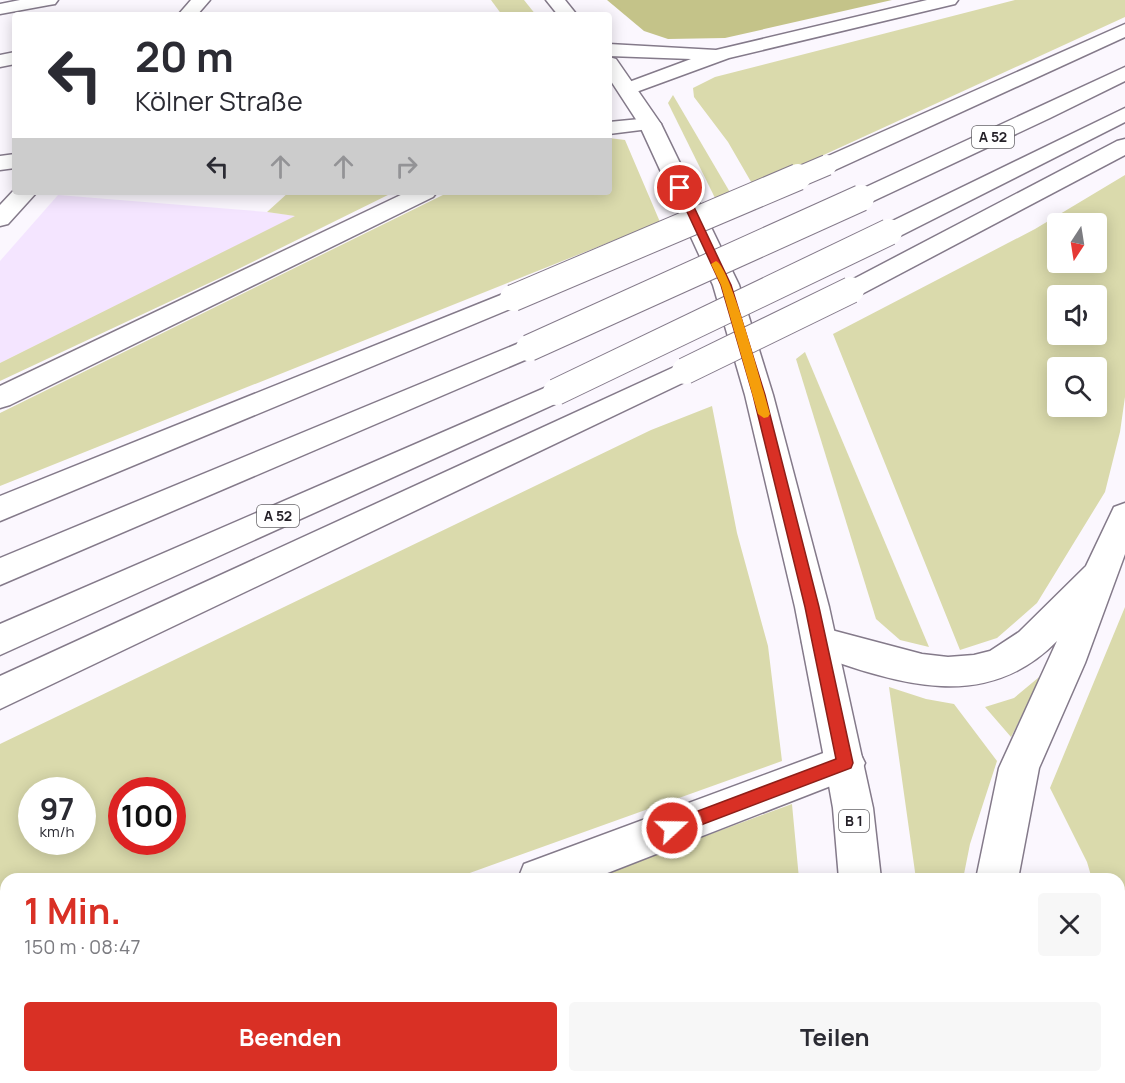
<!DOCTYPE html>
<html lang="de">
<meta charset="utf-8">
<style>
:root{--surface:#fff;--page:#f7f7f7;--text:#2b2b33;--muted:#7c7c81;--accent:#d93025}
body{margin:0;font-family:Manrope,sans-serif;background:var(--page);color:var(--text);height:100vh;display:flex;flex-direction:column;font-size:22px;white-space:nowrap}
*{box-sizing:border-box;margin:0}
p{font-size:20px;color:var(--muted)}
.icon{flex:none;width:33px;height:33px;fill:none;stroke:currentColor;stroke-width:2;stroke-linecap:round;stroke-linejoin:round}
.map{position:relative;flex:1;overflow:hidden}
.panel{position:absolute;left:0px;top:873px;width:1125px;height:210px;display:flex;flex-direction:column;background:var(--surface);border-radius:18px 18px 0 0;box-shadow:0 3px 15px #0003}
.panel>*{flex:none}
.banner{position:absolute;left:12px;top:12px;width:600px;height:183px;border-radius:6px;box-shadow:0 3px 15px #0003;background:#fff;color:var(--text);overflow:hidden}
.needle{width:39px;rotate:192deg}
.fabs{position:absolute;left:1047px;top:213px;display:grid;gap:12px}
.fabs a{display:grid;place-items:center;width:60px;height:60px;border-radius:6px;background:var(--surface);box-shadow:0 3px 15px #0003;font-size:30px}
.speed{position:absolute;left:18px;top:777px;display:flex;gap:12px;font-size:30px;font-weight:700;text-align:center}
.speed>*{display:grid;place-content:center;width:78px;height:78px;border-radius:50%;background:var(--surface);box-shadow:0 3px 15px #0003;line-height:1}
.speed small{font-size:15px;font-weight:400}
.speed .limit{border:9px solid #d22;background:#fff;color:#111}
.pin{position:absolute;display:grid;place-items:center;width:51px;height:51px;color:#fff;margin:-26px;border:3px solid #fff;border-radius:50%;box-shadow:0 2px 6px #0007}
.me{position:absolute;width:66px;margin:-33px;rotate:69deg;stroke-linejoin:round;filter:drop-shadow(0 0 4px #0008)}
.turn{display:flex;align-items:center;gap:21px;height:126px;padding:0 24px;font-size:27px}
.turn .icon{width:78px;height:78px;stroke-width:2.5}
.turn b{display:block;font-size:42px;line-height:51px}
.lanes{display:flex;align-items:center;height:57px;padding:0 24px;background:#0003;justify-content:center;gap:30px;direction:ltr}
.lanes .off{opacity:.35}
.round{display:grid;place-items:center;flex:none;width:63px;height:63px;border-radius:6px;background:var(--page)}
.summary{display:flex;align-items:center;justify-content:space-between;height:102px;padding:0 24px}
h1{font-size:36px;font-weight:700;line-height:45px;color:var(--accent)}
.primary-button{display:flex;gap:12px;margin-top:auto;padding:12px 24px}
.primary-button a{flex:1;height:69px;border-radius:6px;background:var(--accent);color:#fff;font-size:24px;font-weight:700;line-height:69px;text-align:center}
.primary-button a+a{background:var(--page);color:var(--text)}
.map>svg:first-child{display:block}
</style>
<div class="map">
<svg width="1125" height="1083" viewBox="0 0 1125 1083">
<rect width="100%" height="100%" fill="#fbf7fe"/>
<path fill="#f4e5ff" d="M58 195 267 212 297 216 0 363V261Z"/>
<g fill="#dadaac" fill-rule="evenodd">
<path d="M491 0H524L536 15H502Z"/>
<path d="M1015 0H1125V17L754 187 728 142 694 97 693 88 715 77Z"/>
<path d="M673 95 731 194 716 200 668 103Z"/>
<path d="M609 138 625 140 660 222 0 486V413L449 192H609Z"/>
<path d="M1125 175V397L1120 432 1105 492 1037 603 997 638 960 650 833 334 1035 229ZM1058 224H1096V262H1058ZM1058 296H1096V334H1058ZM1058 368H1096V406H1058Z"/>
<path d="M289 192H394L222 277 0 381V363L295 216 267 212Z"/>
<path d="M805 352 929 647 900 640 876 619 796 359Z"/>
<path d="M712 406 737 533 768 646 782 761 453 879H6V1033L0 1035V744L651 430ZM32 790H82V842H32ZM122 790H172V842H122Z"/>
<path d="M1125 607V936H1119V879H1092L1087 862 1050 788Z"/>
<path d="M1044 673 1011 737 985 707 1014 698Z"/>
<path d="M889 687 926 699 954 704 997 761 970 844 963 879H916Z"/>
<path d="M792 804 799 879H589Z"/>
<path d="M139 1077H657L658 1083H125Z"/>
</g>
<g fill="#c4c389">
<path d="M607 0H892L725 38 668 39 644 31Z"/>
<path d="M1119 936H1125V1083H1108V1077H1119Z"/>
</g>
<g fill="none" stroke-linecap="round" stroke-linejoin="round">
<g stroke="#847a8a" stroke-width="3">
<g id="minor">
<path d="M20 0H58L55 4 49 5 0 14V4Z"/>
<path d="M191 0H210L197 15H178Z"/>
<path d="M15 52V64L0 67V55Z"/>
<path d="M15 154V168L0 170V156Z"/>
<path d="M15 189V192H37L8 224 0 226V205Z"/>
</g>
</g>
<g stroke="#847a8a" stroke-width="3">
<g id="major">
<path d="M546 0H565L577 15H558Z"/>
<path d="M609 57 616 59 661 124 739 285 773 395 829 607 873 808 881 879H839L833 808 825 763 795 607 745 395 713 285 639 124 609 78Z"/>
<path d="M855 1077H903L904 1083H856Z"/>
</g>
</g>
<g stroke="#847a8a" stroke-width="3">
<g id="highway">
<path d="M927 0H958L955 4 729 58 628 95 621 93 618 89 621 85 691 59 609 56V44L716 50Z"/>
<path d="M1125 24V37L835 170 827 172 819 170 816 165 819 160Z"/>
<path d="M1125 67V81L1050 118 869 203 861 205 853 203 849 198 853 193Z"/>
<path d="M1125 108V122L898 237 889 239 880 237 877 232 880 227Z"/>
<path d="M650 118 657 120 661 124 657 128 609 134V122Z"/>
<path d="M1125 139V155L860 295 851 298 842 295 838 290 842 285 1117 141Z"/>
<path d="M407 192H437L433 197 10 405 0 408V386Z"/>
<path d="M513 290 522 292 526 298 522 304 0 521V496Z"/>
<path d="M529 339 539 342 543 348 539 354 0 585V558Z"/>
<path d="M685 362 695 365 699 371 695 377 0 709V676Z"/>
<path d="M556 383 566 385 570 392 566 399 0 655V624Z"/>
<path d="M1125 503V554L1085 663 1039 768 1018 879H976L999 768 1057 641C983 716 894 682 807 652L802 642 807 632 820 627 922 654 948 657 974 655 990 651 1019 632 1086 566 1114 507Z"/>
<path d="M845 745 859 751 865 763 859 775 592 879H518L524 864Z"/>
<path d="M6 1056V1077H38L36 1083H0V1058Z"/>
<path d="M749 1077H800L802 1083H751Z"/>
<rect x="940" y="1077" width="48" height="6"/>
</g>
</g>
<use href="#minor" fill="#fff" fill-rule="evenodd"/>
<use href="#major" fill="#fff" fill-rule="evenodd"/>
<use href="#highway" fill="#fff" fill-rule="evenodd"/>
<g stroke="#847a8a" stroke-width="22" stroke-linecap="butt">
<path id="highway-bridge-far1" d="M794 179 827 165"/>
</g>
<g stroke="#847a8a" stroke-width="28" stroke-linecap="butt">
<g id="highway-bridge">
<path d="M513 298 798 177"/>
<path d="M529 348 861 198"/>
<path d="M685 371 851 290"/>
<path d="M556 392 889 232"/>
</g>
</g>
<use href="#highway-bridge-far1" stroke="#fff" stroke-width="20"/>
<use href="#highway-bridge" stroke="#fff" stroke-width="26"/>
</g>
<path fill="#d93025" stroke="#8d1f18" stroke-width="1.5" d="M680 185 685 188 731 285 765 395 819 607 853 763 851 768 672 836 666 834 664 828 666 823 836 759 805 607 753 395 721 285 676 188Z"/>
<path fill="#f59e0b" d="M716 261C731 267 763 391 770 414L768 417 764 418 758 414 721 285 711 264Z"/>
<g text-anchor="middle" stroke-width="5" stroke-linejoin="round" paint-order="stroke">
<g fill="#fff" stroke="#666468" stroke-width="1.5">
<rect x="972" y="126" width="42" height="22" rx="4.5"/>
<rect x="257" y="505" width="42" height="22" rx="4.5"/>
<rect x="839" y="810" width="30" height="22" rx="4.5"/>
</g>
<g font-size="14" font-weight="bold" fill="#252128">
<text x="993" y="142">A 52</text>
<text x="278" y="521">A 52</text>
<text x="854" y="826">B 1</text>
</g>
</g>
</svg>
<div class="fabs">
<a><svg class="needle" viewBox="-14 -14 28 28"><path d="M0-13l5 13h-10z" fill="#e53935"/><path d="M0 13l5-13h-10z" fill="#7c7c81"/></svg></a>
<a><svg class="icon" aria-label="sound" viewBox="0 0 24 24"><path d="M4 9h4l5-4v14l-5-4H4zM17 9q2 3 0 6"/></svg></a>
<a><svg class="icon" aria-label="search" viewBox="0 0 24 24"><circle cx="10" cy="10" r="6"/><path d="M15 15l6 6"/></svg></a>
</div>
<div class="speed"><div>97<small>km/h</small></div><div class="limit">100</div></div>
<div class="pin" style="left:680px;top:188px;background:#d93025"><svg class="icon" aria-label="arrive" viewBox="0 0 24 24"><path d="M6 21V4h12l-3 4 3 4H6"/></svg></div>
<svg class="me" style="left:672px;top:828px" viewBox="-20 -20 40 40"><circle r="17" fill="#d93025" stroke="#fff" stroke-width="3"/><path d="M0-11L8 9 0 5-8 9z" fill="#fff"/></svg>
<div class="banner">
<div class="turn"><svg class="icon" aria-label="left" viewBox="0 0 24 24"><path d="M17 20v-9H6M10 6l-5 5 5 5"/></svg><div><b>20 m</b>Kölner Straße</div></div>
<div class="lanes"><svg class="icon" aria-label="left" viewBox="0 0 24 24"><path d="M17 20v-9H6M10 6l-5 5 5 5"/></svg><svg class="icon off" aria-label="ahead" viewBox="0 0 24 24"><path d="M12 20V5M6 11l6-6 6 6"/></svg><svg class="icon off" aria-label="ahead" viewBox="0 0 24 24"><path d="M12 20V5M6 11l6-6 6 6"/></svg><svg class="icon off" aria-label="right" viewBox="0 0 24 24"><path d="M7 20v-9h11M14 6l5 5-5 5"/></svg></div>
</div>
<section class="panel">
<div class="summary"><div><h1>1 Min.</h1><p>150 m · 08:47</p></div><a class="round"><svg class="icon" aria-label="close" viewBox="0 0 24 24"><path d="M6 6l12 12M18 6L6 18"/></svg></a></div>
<div class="primary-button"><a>Beenden</a><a>Teilen</a></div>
</section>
</div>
